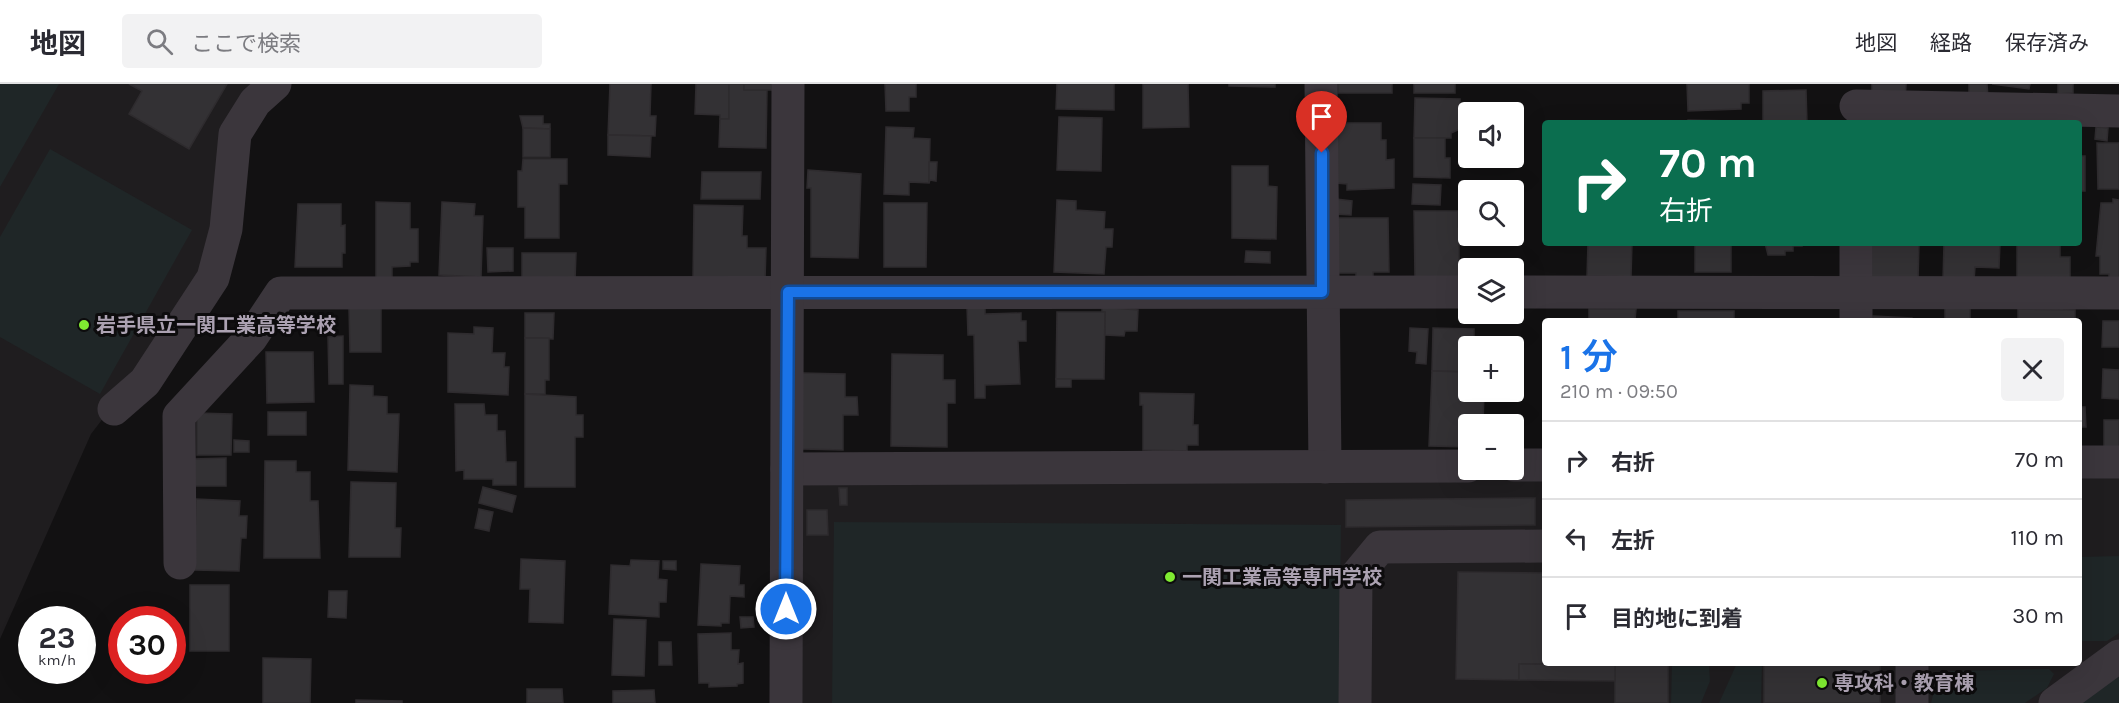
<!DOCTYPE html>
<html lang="ja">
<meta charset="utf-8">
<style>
:root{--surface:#fff;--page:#f2f2f3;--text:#2b2b33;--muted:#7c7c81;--line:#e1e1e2;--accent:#1a73e8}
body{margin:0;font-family:Karla,"Noto Sans JP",sans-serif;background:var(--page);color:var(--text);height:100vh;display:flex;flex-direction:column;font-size:22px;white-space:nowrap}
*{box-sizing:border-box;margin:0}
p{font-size:20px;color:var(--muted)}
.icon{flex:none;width:33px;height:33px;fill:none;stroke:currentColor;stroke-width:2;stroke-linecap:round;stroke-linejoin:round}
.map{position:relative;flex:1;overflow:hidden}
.drawer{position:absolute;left:1542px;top:234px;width:540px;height:348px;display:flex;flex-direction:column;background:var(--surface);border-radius:6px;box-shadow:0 6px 24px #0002}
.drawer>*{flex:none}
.top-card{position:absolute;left:1542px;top:36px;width:540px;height:126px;border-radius:6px;box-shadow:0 6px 24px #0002;background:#0b6e4f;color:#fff;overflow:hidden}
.controls{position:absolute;left:1458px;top:18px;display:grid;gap:12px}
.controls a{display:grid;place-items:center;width:66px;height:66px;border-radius:6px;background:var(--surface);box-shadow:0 6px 24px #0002;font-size:30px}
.speed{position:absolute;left:18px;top:522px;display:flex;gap:12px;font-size:30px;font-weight:700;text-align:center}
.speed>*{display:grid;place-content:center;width:78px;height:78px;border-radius:50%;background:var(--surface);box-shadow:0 6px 24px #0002;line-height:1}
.speed small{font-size:15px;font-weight:400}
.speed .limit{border:9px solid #d22;background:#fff;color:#111}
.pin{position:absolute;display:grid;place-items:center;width:51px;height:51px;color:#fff;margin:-62px -26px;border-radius:50% 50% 50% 0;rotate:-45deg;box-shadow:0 0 6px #0007}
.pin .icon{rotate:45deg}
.me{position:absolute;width:66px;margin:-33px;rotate:0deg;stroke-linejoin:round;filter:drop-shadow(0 0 4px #0008)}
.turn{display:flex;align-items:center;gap:21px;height:126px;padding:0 18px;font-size:27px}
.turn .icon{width:78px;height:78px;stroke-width:2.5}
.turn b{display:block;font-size:42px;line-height:51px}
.round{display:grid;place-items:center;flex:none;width:63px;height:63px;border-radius:6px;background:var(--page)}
.headline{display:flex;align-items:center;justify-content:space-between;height:102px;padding:0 18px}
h1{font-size:36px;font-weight:600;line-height:45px;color:var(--accent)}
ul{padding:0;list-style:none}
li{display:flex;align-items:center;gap:18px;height:78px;padding:0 18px;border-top:2px solid var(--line)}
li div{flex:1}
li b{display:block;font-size:22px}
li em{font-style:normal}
header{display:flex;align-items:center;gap:36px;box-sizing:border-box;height:84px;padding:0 30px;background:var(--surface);border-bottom:2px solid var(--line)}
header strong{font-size:28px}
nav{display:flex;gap:33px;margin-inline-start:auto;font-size:21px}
.search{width:420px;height:54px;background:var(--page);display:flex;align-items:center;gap:15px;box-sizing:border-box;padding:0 21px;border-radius:6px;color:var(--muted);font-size:22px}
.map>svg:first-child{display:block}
</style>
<header>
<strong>地図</strong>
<div class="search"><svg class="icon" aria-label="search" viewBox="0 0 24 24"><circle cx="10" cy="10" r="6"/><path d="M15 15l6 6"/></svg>ここで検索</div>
<nav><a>地図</a><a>経路</a><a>保存済み</a></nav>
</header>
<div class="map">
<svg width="2119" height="619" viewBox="0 0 2119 619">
<rect width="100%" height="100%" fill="#121112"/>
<g fill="#1f1d1f">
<path d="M0 0H256L200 189 134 294 91 350 0 555Z"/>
<path d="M2079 391H2119V619H794L801 395 1545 393V579H2079Z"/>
</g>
<g fill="#1f2627">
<path d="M0 0H59L0 103Z"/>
<path d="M50 65 192 146 100 310 0 253V153Z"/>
<path d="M834 438 1341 441 1339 619H832Z"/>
<path d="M2119 472V549L2107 557H2079V473Z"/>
<path d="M1672 579 1709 581 1710 597 1701 619H1671Z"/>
<path d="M1737 579H1762L1761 619H1719Z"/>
<path d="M2049 585 2054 590 2047 604 2025 619H1931L1936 599 1951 587Z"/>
<path d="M2119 586V619H2072Z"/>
</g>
<g fill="#333134" stroke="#2e2b2e" stroke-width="1.5">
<path d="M129 0H227L189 65 129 30 142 7Z"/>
<path d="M610 0H651L650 32H656L655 52 608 51Z"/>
<path d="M696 0H729V35H720V31L695 30Z"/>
<path d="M729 0H744V6H767L766 64 719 63 720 35H729Z"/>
<rect x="744" y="0" width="28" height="6"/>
<path d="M885 0H916V13H909V27H886Z"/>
<path d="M1057 0H1114V26L1056 25Z"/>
<path d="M1143 0H1188L1189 43 1143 44Z"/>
<path d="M1229 0H1275V3L1229 2Z"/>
<rect x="1338" y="0" width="54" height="9"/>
<rect x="1414" y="0" width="41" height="9"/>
<path d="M1687 0H1749V19H1741V25L1688 27Z"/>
<path d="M1872 0H1906L1905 18 1872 17Z"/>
<path d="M1969 0H1987L1988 13H1969Z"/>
<path d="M1992 0H2030L2029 5Z"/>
<path d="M2058 0H2073V9L2058 10Z"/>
<path d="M1806 6 1807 39H1763V7Z"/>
<path d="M1415 14 1460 15V45L1451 49V54H1414Z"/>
<path d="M520 32H543V40H550V45L523 44Z"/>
<path d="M1059 33 1102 34 1101 87 1057 86Z"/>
<path d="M1688 36 1732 37V39H1688Z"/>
<path d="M1336 39H1381V56H1386V76L1394 75V104L1347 106V100L1336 99Z"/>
<path d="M886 43 914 44 913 54 930 55 929 99 909 98V111L884 110Z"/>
<path d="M2096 43 2108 44 2107 57 2095 55Z"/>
<path d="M523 44 550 45V73H523Z"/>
<path d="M608 51 651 52 650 73 608 71Z"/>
<path d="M1414 54H1445V74H1450V94L1414 93Z"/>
<path d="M2097 59H2119V105H2098Z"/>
<path d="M2079 61 2080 72H2085V107H2079Z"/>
<path d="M523 75H567V100H559V154H525V123H518V87H522Z"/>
<path d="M929 78H937L936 97 930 96 929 99Z"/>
<path d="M1232 82H1268V102L1277 103 1276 155 1232 154Z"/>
<path d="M808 86 861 90 858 174 811 173V104H807Z"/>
<path d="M702 88H761L760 115H701Z"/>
<path d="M1413 100 1441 101 1440 121 1412 120Z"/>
<path d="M1336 115 1352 117 1351 131 1335 130Z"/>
<path d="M2113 115 2119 116V195H2109V190H2100V172H2096L2101 119H2113Z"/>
<path d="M1057 116 1076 117V126L1105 128 1104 145H1113L1112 163H1106L1104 190 1054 188Z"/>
<path d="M376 118 410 119V145H418V178H410V182L392 183V197H376Z"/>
<path d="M442 118 475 120 474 132H483L481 193 439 191Z"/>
<path d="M884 119H927L926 183H884Z"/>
<path d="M298 120H341V142L345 141V169H342V183H295Z"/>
<path d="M694 121 743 122 742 152H747V164H766L765 196H693Z"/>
<path d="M1414 127H1458V143H1466V161H1459V194H1415Z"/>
<path d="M1335 134H1388L1389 188H1373V193H1356V189H1336Z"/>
<path d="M1588 159H1632L1631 193 1587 192Z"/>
<rect x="1695" y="159" width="36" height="29"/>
<path d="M1765 159H1802V162H1793V167H1785V171H1768Z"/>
<path d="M1872 159H1919L1918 196 1872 195Z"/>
<path d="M1944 159H2000L1999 184 1975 183 1974 197 1943 196Z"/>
<path d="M2017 159H2060V173H2070V195L2017 194Z"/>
<path d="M487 164H513V187L488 188Z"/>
<path d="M1246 167 1270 168V179L1245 178Z"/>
<path d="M522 169H576L575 197H522Z"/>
<path d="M967 223H985V230L1021 229V237H1026V257H1018L1020 300 985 301V314H975L974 251H968Z"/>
<path d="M1102 223 1138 226 1137 247H1125L1124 252 1105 251V228H1102Z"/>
<path d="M349 224H381V268H350Z"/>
<rect x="1945" y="224" width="25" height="13"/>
<path d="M1589 225H1636L1635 236 1642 237H1589Z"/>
<path d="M2018 225 2075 226V237H2018Z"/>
<rect x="1678" y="227" width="56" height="10"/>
<path d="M1057 228H1105L1104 295H1056Z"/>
<path d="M525 229H554L553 255 525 254Z"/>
<path d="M1873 232 1912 234V237H1872Z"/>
<path d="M2103 237H2119V263H2102Z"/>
<path d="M474 243 493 244 492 269H505L504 283H509L508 311 448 308V249L474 250Z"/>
<path d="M1410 244 1428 245 1426 280 1416 279 1417 268 1409 267Z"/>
<path d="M1433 244 1474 245V255H1490L1489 262H1468V288L1432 287Z"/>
<path d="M343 252V300H329L328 253Z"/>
<path d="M525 254H549V296H545V310H525Z"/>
<path d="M266 268H313L314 318 267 319Z"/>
<path d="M892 270 943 271V296H955V319H947V363L891 362Z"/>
<path d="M2103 285 2119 286V315L2102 314Z"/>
<path d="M1432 287 1468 288V308H1484L1483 340H1468V363L1429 362Z"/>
<path d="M802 289 845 290V313H857L858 331H843V366L802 365Z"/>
<rect x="1056" y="295" width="15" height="8"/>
<path d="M350 301 373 302V312L387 313V330H399L397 388 348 386Z"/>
<path d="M1140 309 1194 310 1193 341H1198V361H1187V367L1143 366V321H1140Z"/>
<path d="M525 310 576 313V331H583V353H575V403H525Z"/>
<path d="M455 320H484L485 331H497V347H505L506 378H516V401H493V395H464V386L456 387Z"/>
<path d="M2079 323H2085L2086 343H2079Z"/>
<rect x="268" y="328" width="38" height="23"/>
<path d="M197 329 232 330 231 371H197Z"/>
<path d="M2104 336H2119V364L2104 363Z"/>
<path d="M234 356 249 357V368H234Z"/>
<path d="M226 374V402H193V375Z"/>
<path d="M265 377H296V388H310V417H318L320 474H264Z"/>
<path d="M351 398 396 399 395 444H401L400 473H349Z"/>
<path d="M483 403 516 412 512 428 479 419Z"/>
<path d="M839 404H847V421H840Z"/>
<path d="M1535 414V441L1346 443V416Z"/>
<path d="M196 415 240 417 239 432H247L246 454H241L239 487 194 486Z"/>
<path d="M479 425 493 428 489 447 475 444Z"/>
<path d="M807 426H827L828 451H807Z"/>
<path d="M521 475 565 477 563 539 529 538 530 505H520Z"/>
<path d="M631 476 659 477 658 495 667 496 666 518H659V533L609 530 611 481 630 482Z"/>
<path d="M663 477H676V486L663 485Z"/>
<path d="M701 480 740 482 739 501H744V513L730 512 729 539H721V542L698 541Z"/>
<path d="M1458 488 1545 489V579L1551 580H1519V596L1456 595Z"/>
<rect x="190" y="501" width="39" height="66"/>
<path d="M329 507H347L346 534 328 533Z"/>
<path d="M740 533H753L754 543 741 544Z"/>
<path d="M614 535 646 536 644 592 612 591Z"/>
<path d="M731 549V566H739L738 580 743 579V599L737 600V602L709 603V599H699L698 550Z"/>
<path d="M659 558H671L672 581H659Z"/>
<path d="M263 574 311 575 310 619H263Z"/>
<rect x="1615" y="579" width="53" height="40"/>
<rect x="1764" y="579" width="116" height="40"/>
<path d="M1519 580 1615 581V597L1519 596Z"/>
<path d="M527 605H562L563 619H527Z"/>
<path d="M654 606 655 619H613V607Z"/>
<path d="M356 616 402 617V619H356Z"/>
</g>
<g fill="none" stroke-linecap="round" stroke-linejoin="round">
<g stroke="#3b363c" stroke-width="33">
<path d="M1321 0 1325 383"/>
<path d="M1856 22 2119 27"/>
<path d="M1856 159V237"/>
<path d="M1514 208 2119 209"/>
<path d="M114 325 145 298 213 194 226 145 235 50 255 18 275 0"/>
<path d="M2079 378H2119"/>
<path d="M1514 381H1545"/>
<path d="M787 385 1468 382"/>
<path d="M180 479 179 332 251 254 281 209 1468 208"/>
<path d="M786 619 788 0"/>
<path d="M1355 619 1356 492 1380 463 1545 462"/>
<path d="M1912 619V579"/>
<path d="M2055 619 2119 572"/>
</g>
</g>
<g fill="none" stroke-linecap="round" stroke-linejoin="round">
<g stroke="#114b97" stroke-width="15">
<path id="route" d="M786 525 788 208H1322V69"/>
</g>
<use href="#route" stroke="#1a73e8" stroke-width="10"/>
</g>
<g fill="#7fea31" stroke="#0d0c0d" stroke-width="2">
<circle cx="84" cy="241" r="6"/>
<circle cx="1170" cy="493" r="6"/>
<circle cx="1822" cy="599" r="6"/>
</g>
<g text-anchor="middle" stroke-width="6" stroke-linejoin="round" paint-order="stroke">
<g font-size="20" font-weight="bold" fill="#aca2b2" stroke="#0d0c0d" text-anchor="start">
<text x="96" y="248">岩手県立一関工業高等学校</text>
<text x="1182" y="500">一関工業高等専門学校</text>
<text x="1834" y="606">専攻科・教育棟</text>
</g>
</g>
</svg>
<div class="controls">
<a><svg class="icon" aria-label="sound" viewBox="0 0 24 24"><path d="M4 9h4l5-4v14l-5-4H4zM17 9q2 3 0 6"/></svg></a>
<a><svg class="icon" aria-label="search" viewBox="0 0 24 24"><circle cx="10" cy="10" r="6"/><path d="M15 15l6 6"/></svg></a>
<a><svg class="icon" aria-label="layers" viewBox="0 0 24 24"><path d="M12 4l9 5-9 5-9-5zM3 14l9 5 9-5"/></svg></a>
<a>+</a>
<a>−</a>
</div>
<div class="speed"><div>23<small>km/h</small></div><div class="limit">30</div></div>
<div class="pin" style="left:1322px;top:69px;background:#d93025"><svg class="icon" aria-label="arrive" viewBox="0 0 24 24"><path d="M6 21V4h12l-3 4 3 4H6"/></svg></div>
<svg class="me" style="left:786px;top:525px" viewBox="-20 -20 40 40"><circle r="17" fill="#1a73e8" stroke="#fff" stroke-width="3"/><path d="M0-11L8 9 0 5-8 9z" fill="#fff"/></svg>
<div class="top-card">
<div class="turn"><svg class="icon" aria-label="right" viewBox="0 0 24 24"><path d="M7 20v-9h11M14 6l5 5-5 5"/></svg><div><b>70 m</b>右折</div></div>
</div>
<section class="drawer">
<div class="headline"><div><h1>1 分</h1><p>210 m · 09:50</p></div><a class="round"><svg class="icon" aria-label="close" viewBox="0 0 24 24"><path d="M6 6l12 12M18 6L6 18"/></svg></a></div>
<ul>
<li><svg class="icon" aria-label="right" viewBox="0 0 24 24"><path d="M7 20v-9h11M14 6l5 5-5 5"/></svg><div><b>右折</b></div><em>70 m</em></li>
<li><svg class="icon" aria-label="left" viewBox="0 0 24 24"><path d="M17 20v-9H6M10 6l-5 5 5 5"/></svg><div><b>左折</b></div><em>110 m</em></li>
<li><svg class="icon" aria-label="arrive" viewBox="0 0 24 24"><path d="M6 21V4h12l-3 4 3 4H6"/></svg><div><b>目的地に到着</b></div><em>30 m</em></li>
</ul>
</section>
</div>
